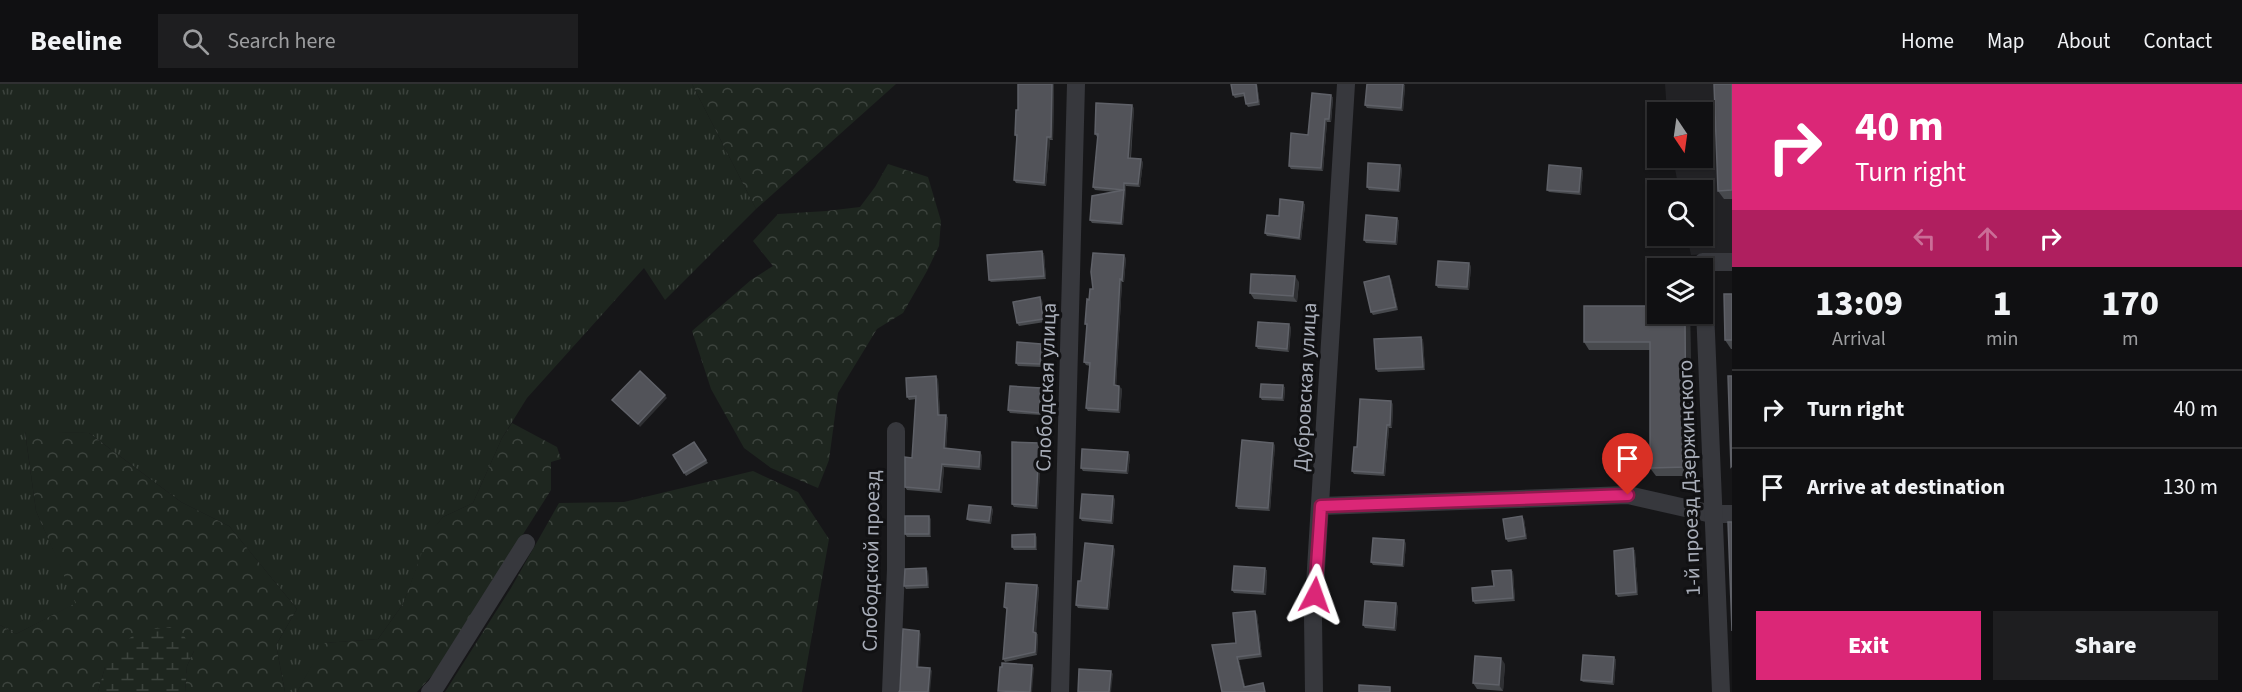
<!DOCTYPE html>
<meta charset="utf-8">
<style>
:root{--surface:#101012;--page:#1e1e20;--text:#f1f3f6;--muted:#9c9d9f;--line:#303032;--accent:#db2777}
body{margin:0;font-family:"Source Sans 3",sans-serif;background:var(--page);color:var(--text);height:100vh;display:flex;flex-direction:column;font-size:22px;white-space:nowrap}
*{box-sizing:border-box;margin:0}
p{font-size:20px;color:var(--muted)}
.icon{flex:none;width:33px;height:33px;fill:none;stroke:currentColor;stroke-width:2;stroke-linecap:round;stroke-linejoin:round}
.map{position:relative;flex:1;overflow:hidden}
.details{display:flex;flex-direction:column;background:var(--surface);width:510px}
.details>*{flex:none}
.guide{background:#db2777;color:#fff;overflow:hidden}
.needle{width:39px;rotate:167deg}
.controls{position:absolute;left:1647px;top:18px;display:grid;gap:12px}
.controls a{display:grid;place-items:center;width:66px;height:66px;border-radius:0px;background:var(--surface);box-shadow:0 2px 4px #0004,0 0 0 2px var(--line);font-size:30px}
.pin{position:absolute;display:grid;place-items:center;width:51px;height:51px;color:#fff;margin:-62px -26px;border-radius:50% 50% 50% 0;rotate:-45deg;box-shadow:0 0 6px #0007}
.pin .icon{rotate:45deg}
.me{position:absolute;width:66px;margin:-33px;rotate:4deg;stroke-linejoin:round;filter:drop-shadow(0 0 4px #0008)}
.turn{display:flex;align-items:center;gap:21px;height:126px;padding:0 24px;font-size:27px}
.turn .icon{width:78px;height:78px;stroke-width:2.5}
.turn b{display:block;font-size:42px;line-height:51px}
.lanes{display:flex;align-items:center;height:57px;padding:0 24px;background:#0003;justify-content:center;gap:30px;direction:ltr}
.lanes .off{opacity:.35}
.eta{display:flex;justify-content:space-evenly;align-items:center;height:102px;text-align:center}
.eta b{font-size:36px;font-weight:800;line-height:42px}
.cta{display:flex;gap:12px;margin-top:auto;padding:12px 24px}
.cta a{flex:1;height:69px;border-radius:0px;background:var(--accent);color:#fff;font-size:24px;font-weight:800;line-height:69px;text-align:center}
.cta a+a{background:var(--page);color:var(--text)}
ul{padding:0;list-style:none}
li{display:flex;align-items:center;gap:18px;height:78px;padding:0 24px;border-top:2px solid var(--line)}
li div{flex:1}
li b{display:block;font-size:22px}
li em{font-style:normal}
header{display:flex;align-items:center;gap:36px;box-sizing:border-box;height:84px;padding:0 30px;background:var(--surface);border-bottom:2px solid var(--line)}
header strong{font-size:28px}
nav{display:flex;gap:33px;margin-inline-start:auto;font-size:21px}
.search{width:420px;height:54px;background:var(--page);display:flex;align-items:center;gap:15px;box-sizing:border-box;padding:0 21px;border-radius:0px;color:var(--muted);font-size:22px}
main{display:flex;flex:1;min-height:0}
.map>svg:first-child{display:block}
</style>
<header>
<strong>Beeline</strong>
<div class="search"><svg class="icon" aria-label="search" viewBox="0 0 24 24"><circle cx="10" cy="10" r="6"/><path d="M15 15l6 6"/></svg>Search here</div>
<nav><a>Home</a><a>Map</a><a>About</a><a>Contact</a></nav>
</header>
<main>
<div class="map">
<svg width="1732" height="608" viewBox="0 0 1732 608">
<defs>
<pattern id="grass-tufts" width="24" height="20" patternUnits="userSpaceOnUse" patternTransform="scale(1.5)"><rect width="24" height="20" fill="#1e261f"/><path d="M3 7l-1-3M5 7V3M7 7l1-3M15 17l-1-3M17 17v-4M19 17l1-3" fill="none" stroke="#3c433d"/></pattern>
<pattern id="forest-crowns" width="20" height="18" patternUnits="userSpaceOnUse" patternTransform="scale(1.5)"><rect width="20" height="18" fill="#1e261f"/><path d="M2 6a3 3 0 1 1 6 0M12 15a3 3 0 1 1 6 0" fill="none" stroke="#3c433d"/></pattern>
<pattern id="wetland-marsh" width="20" height="14" patternUnits="userSpaceOnUse" patternTransform="scale(1.5)"><rect width="20" height="14" fill="#1e261f"/><path d="M1 5h8M5 5V1M11 12h8M15 12V8" fill="none" stroke="#3c433d"/></pattern>
</defs>
<rect width="100%" height="100%" fill="#161618"/>
<path fill="#222225" d="M1665 0H1732V169L1691 171 1687 152H1702V106H1679L1673 74H1702V28H1667Z"/>
<path fill="url(#grass-tufts)" d="M0 0H692L756 125 665 216 644 184 527 314 502 354 473 419 443 433 430 449 403 520 378 555 325 559 297 608H285L276 561 297 525 229 442 181 418 89 349 25 348 36 427 77 519 16 550 0 541Z"/>
<g fill="url(#forest-crowns)">
<path d="M692 0H896L756 125Z"/>
<path d="M888 80 928 93 941 137 939 162 927 187 903 229 877 245 838 309 829 376 818 404 771 384 744 364 711 305 692 247 751 196 773 182 753 157 778 130 826 127 860 123 875 103Z"/>
<path d="M512 339 557 363 561 375 551 378V406L438 585 417 608H297L324 559 378 555 403 520 429 449 443 433 473 419 502 354Z"/>
<path d="M25 347 89 349 181 418 229 442 297 525 276 561 285 608H185L187 582 194 567 105 583 98 608H0V541L16 550 76 519 36 427Z"/>
<path d="M753 387 798 408 829 455 802 608H445L511 504 559 419 624 418Z"/>
</g>
<path fill="url(#wetland-marsh)" d="M170 543 184 552 194 567 187 582 185 608H98L105 583 126 557 139 547Z"/>
<g fill="none" stroke-linecap="round" stroke-linejoin="round">
<g stroke="#37383d" stroke-width="18">
<path d="M1321 422 1628 411 1712 430H1732"/>
<path d="M430 608 436 602 526 459"/>
<path d="M891 608 896 485V347"/>
<path d="M1060 608 1076 0"/>
<path d="M1314 608 1313 533 1346 0"/>
<path d="M1721 608 1703 178H1732"/>
</g>
</g>
<g fill="#47494d">
<path d="M1018 0H1054L1053 56H1050L1046 102 1016 99 1014 96 1017 54 1015 51 1018 26Z"/>
<path d="M1257 0 1260 21 1248 23 1246 20 1245 12 1235 14 1233 11Z"/>
<path d="M1367 0H1404L1405 2 1403 27 1367 24 1365 21Z"/>
<path d="M1732 0V115H1724L1718 107Z"/>
<path d="M1331 11 1333 14 1331 38H1327L1323 87 1291 85 1289 82Z"/>
<path d="M1134 24 1131 74 1143 78 1140 103 1126 102 1123 141 1092 139 1090 136 1115 108 1095 106 1093 103 1098 53H1097L1095 50Z"/>
<path d="M1402 84 1400 108 1369 106 1367 103Z"/>
<path d="M1581 84 1583 87 1581 111 1549 108 1547 106Z"/>
<path d="M1303 118 1305 121 1301 156 1267 152 1265 149 1279 132Z"/>
<path d="M1397 134 1399 137 1397 161 1366 159 1364 156Z"/>
<path d="M1042 167 1044 170 1046 195 991 198 989 196Z"/>
<path d="M1126 174 1124 198H1122L1116 302 1122 305 1120 329 1088 327 1086 324 1090 282 1086 281 1084 278 1087 242 1085 240 1089 216 1093 205Z"/>
<path d="M1471 182 1469 206 1438 204 1436 201Z"/>
<path d="M1391 195 1398 226 1373 231 1371 228Z"/>
<path d="M1299 198 1297 218 1254 215 1250 209Z"/>
<path d="M1732 210V265H1731L1725 256Z"/>
<path d="M1042 216 1045 238 1019 242 1017 239Z"/>
<path d="M1658 230H1690L1692 392H1656L1650 384V266H1589L1584 258Z"/>
<path d="M1291 243 1289 268 1258 265 1256 262Z"/>
<path d="M1421 253 1423 256 1425 286 1378 288 1376 285Z"/>
<path d="M1043 262 1042 283 1018 282 1016 279Z"/>
<path d="M938 295 940 331H946L948 334 946 365 982 371 981 386 944 383 942 409 907 406 905 403 912 374 916 315 909 316 907 313Z"/>
<path d="M1283 301 1285 304 1284 317 1262 316 1260 313Z"/>
<path d="M1041 304 1043 307 1041 331 1010 329 1008 326Z"/>
<path d="M1393 320 1392 344H1389L1385 392 1354 390 1352 387 1357 363Z"/>
<path d="M694 358 708 379 686 392 673 371Z"/>
<path d="M1039 359 1041 362 1038 425 1014 423 1012 420Z"/>
<path d="M1275 361 1270 427 1238 425 1236 422Z"/>
<path d="M1128 368 1130 371 1128 390 1083 387 1081 384Z"/>
<path d="M1115 415 1113 440 1082 437 1080 434Z"/>
<path d="M993 425 991 440 969 437 967 435Z"/>
<path d="M931 435V453H907L905 450Z"/>
<path d="M1524 435 1527 455 1508 458 1506 455Z"/>
<path d="M1037 453V466H1014L1012 463Z"/>
<path d="M1406 459 1404 483 1373 481 1371 478Z"/>
<path d="M1633 464 1635 467 1638 511 1618 513 1616 510Z"/>
<path d="M1115 465 1109 526 1078 524 1076 521 1081 497Z"/>
<path d="M1265 484 1267 487 1266 511 1234 509 1232 506Z"/>
<path d="M1511 486 1513 488 1515 517 1475 520 1473 517 1494 502Z"/>
<path d="M928 487 929 504 906 505 904 502Z"/>
<path d="M1037 501 1039 504 1036 549 1038 551 1037 571 1005 578 1003 575 1007 526 1004 523Z"/>
<path d="M1398 522 1396 547 1365 544 1363 541Z"/>
<path d="M1257 530 1262 573 1239 576 1245 603 1265 602 1222 608 1236 559Z"/>
<path d="M1614 573 1616 576 1614 601 1583 598 1581 596Z"/>
<path d="M1505 580 1503 607 1477 605 1473 599Z"/>
</g>
<g fill="#2f3033">
<path d="M1052 0H1054L1053 56 1051 53Z"/>
<path d="M1256 0H1257L1260 21 1258 18Z"/>
<path d="M1403 0 1405 2 1403 27 1401 24Z"/>
<path d="M1331 11 1333 14 1331 38 1329 35Z"/>
<path d="M1132 21 1134 24 1130 77 1128 74Z"/>
<path d="M1325 35 1327 38 1323 87 1321 84Z"/>
<path d="M1047 53 1050 56 1046 102 1044 99Z"/>
<path d="M1141 75 1143 78 1140 103 1138 100Z"/>
<path d="M1400 81 1402 84 1400 108 1398 106Z"/>
<path d="M1581 84 1583 87 1581 111 1579 108Z"/>
<path d="M1124 99 1126 102V109L1124 106Z"/>
<path d="M1124 106 1126 109 1123 141 1121 139Z"/>
<path d="M1303 118 1305 121 1301 156 1299 154Z"/>
<path d="M1397 134 1399 137 1397 161 1395 158Z"/>
<path d="M1042 167 1044 170 1046 195 1044 192Z"/>
<path d="M1124 171 1126 174 1124 198 1122 196Z"/>
<path d="M1469 179 1471 182 1469 206 1467 203Z"/>
<path d="M1295 192 1299 198 1297 218 1293 212Z"/>
<path d="M1389 192 1391 195 1398 226 1396 223Z"/>
<path d="M1120 195 1122 198 1116 304 1114 301Z"/>
<path d="M1040 213 1042 216 1045 238 1043 235Z"/>
<path d="M1685 230H1690L1692 392 1686 383Z"/>
<path d="M1289 240 1291 243 1289 268 1287 265Z"/>
<path d="M1421 253 1423 256 1425 286 1423 283Z"/>
<path d="M1041 260 1043 262 1042 283 1040 280Z"/>
<path d="M936 292 938 295 940 334 938 331Z"/>
<path d="M1283 301 1285 304 1284 317 1282 314Z"/>
<path d="M1119 302 1122 305 1120 329 1118 326Z"/>
<path d="M1041 304 1043 307 1041 331 1039 329Z"/>
<path d="M665 311 667 314 640 343 638 340Z"/>
<path d="M1391 317 1393 320 1392 344 1390 341Z"/>
<path d="M946 331 948 334 946 367 944 364Z"/>
<path d="M1387 341 1389 344 1385 392 1383 389Z"/>
<path d="M1039 359 1041 362 1038 425 1036 422Z"/>
<path d="M1273 359 1275 361 1270 427 1268 424Z"/>
<path d="M980 368 982 371 981 386 979 383Z"/>
<path d="M1128 368 1130 371 1128 390 1126 387Z"/>
<path d="M942 380 944 383 942 409 939 406Z"/>
<path d="M1113 412 1115 415 1113 440 1111 437Z"/>
<path d="M991 423 993 425 991 440 989 437Z"/>
<path d="M929 432 931 435V453L929 450Z"/>
<path d="M1522 432 1524 435 1527 455 1525 452Z"/>
<path d="M1035 450 1037 453V466L1035 463Z"/>
<path d="M1404 456 1406 459 1404 483 1402 481Z"/>
<path d="M1113 462 1115 465 1109 526 1107 524Z"/>
<path d="M1633 464 1635 467 1638 511 1636 508Z"/>
<path d="M926 484 928 487 929 504 927 501Z"/>
<path d="M1265 484 1267 487 1266 511 1263 508Z"/>
<path d="M1511 486 1513 488 1515 517 1513 514Z"/>
<path d="M1037 501 1039 504 1036 551 1033 548Z"/>
<path d="M1396 519 1398 522 1396 547 1394 544Z"/>
<path d="M1255 527 1257 530 1262 573 1260 570Z"/>
<path d="M919 547 921 550 919 585 917 583Z"/>
<path d="M1036 549 1038 551 1037 571 1035 568Z"/>
<path d="M1237 573 1239 576 1246 606 1244 603Z"/>
<path d="M1614 573 1616 576 1614 601 1612 598Z"/>
<path d="M1501 574 1505 580 1503 607 1499 601Z"/>
<path d="M1032 581 1034 584 1032 608H1030Z"/>
<path d="M930 584 932 587 930 608H928Z"/>
<path d="M1111 587 1113 590 1111 608H1109Z"/>
</g>
<g fill="#525359" stroke="#5f6168" stroke-width="1.5">
<path d="M1018 0H1052L1051 53H1047L1044 99 1014 96 1017 51H1015L1016 26H1018Z"/>
<path d="M1231 0H1256L1258 18 1246 20 1244 9 1233 11Z"/>
<path d="M1367 0H1403L1401 24 1365 21Z"/>
<path d="M1714 0H1732V106L1718 107Z"/>
<path d="M1312 9 1331 11 1329 35H1325L1321 84 1289 82 1291 49 1308 51Z"/>
<path d="M1096 19 1132 21 1128 74 1141 75 1138 100 1124 99V106L1093 103 1098 50H1095Z"/>
<path d="M1368 79 1400 81 1398 106 1367 103Z"/>
<path d="M1549 81 1581 84 1579 108 1547 106Z"/>
<path d="M1124 106 1121 139 1090 136 1092 112Z"/>
<path d="M1280 115 1303 118 1299 154 1265 149 1267 131 1279 132Z"/>
<path d="M1366 131 1397 134 1395 158 1364 156Z"/>
<path d="M1042 167 1044 192 989 196 987 171Z"/>
<path d="M1093 169 1124 171 1122 196 1120 195 1114 301 1119 302 1118 326 1086 324 1090 279 1084 278 1087 240H1085L1087 215 1089 216 1090 205H1093L1091 188Z"/>
<path d="M1438 177 1469 179 1467 203 1436 201Z"/>
<path d="M1251 190 1295 192 1293 212 1250 209Z"/>
<path d="M1389 192 1396 223 1371 228 1364 198Z"/>
<path d="M1724 210H1732V256H1725Z"/>
<path d="M1040 213 1043 235 1017 239 1013 218Z"/>
<path d="M1584 222H1658V230H1685L1686 383 1650 384V258H1584Z"/>
<path d="M1258 238 1289 240 1287 265 1256 262Z"/>
<path d="M1421 253 1423 283 1376 285 1374 255Z"/>
<path d="M1017 258 1041 260 1040 280 1016 279Z"/>
<path d="M640 287 665 311 638 340 612 316Z"/>
<path d="M936 292 938 331H946L944 364 980 368 979 383 942 380 939 406 905 403V373L912 374 916 312 907 313 906 294Z"/>
<path d="M1728 292H1732V382L1731 383Z"/>
<path d="M1261 300 1283 301 1282 314 1260 313Z"/>
<path d="M1010 302 1041 304 1039 329 1008 326Z"/>
<path d="M1360 315 1391 317 1390 341H1387L1383 389 1352 387 1354 363H1357Z"/>
<path d="M1242 356 1273 359 1268 424 1236 422Z"/>
<path d="M694 358 706 376 684 389 673 371Z"/>
<path d="M1012 358 1039 359 1036 422 1012 420Z"/>
<path d="M1082 365 1128 368 1126 387 1081 384Z"/>
<path d="M1082 410 1113 412 1111 437 1080 434Z"/>
<path d="M969 421 991 423 989 437 967 435Z"/>
<rect x="905" y="432" width="24" height="18"/>
<path d="M1522 432 1525 452 1506 455 1503 435Z"/>
<path d="M1728 438H1732V547Z"/>
<path d="M1035 450V463H1012V451Z"/>
<path d="M1373 454 1404 456 1402 481 1371 478Z"/>
<path d="M1085 459 1113 462 1107 524 1076 521 1078 497H1081Z"/>
<path d="M1633 464 1636 508 1616 510 1614 467Z"/>
<path d="M1234 482 1265 484 1263 508 1232 506Z"/>
<path d="M926 484 927 501 904 502 905 485Z"/>
<path d="M1511 486 1513 514 1473 517 1472 504 1494 502 1492 487Z"/>
<path d="M1006 499 1037 501 1033 548 1036 549 1035 568 1003 575 1007 524 1004 523Z"/>
<path d="M1365 517 1396 519 1394 544 1363 541Z"/>
<path d="M1255 527 1260 570 1237 573 1244 603 1263 599 1265 608H1222L1212 561 1236 559 1233 529Z"/>
<path d="M903 545 919 547 917 583 930 584 928 608H899L900 606Z"/>
<path d="M1583 571 1614 573 1612 598 1581 596Z"/>
<path d="M1475 572 1501 574 1499 601 1473 599Z"/>
<path d="M1002 579 1032 581 1030 608 998 607 1000 583H1002Z"/>
<path d="M1079 585 1111 587 1109 608H1078Z"/>
<path d="M1359 601 1390 603V608H1359Z"/>
</g>
<g fill="none" stroke-linecap="round" stroke-linejoin="round">
<g stroke="#8e194d" stroke-width="15">
<path id="route" d="M1315 511 1321 422 1628 411"/>
</g>
<use href="#route" stroke="#db2777" stroke-width="10"/>
</g>
<g text-anchor="middle" stroke-width="6" stroke-linejoin="round" paint-order="stroke">
<g font-size="21" fill="#a8adb8" stroke="#111113">
<text transform="translate(1046 303) rotate(-88)" y="7">Слободская улица</text>
<text transform="translate(1305 303) rotate(-87)" y="7">Дубровская улица</text>
<text transform="translate(1689 394) rotate(-92)" y="7">1-й проезд Дзержинского</text>
<text transform="translate(871 477) rotate(-89)" y="7">Слободской проезд</text>
</g>
</g>
</svg>
<div class="controls">
<a><svg class="needle" viewBox="-14 -14 28 28"><path d="M0-13l5 13h-10z" fill="#e53935"/><path d="M0 13l5-13h-10z" fill="#9c9d9f"/></svg></a>
<a><svg class="icon" aria-label="search" viewBox="0 0 24 24"><circle cx="10" cy="10" r="6"/><path d="M15 15l6 6"/></svg></a>
<a><svg class="icon" aria-label="layers" viewBox="0 0 24 24"><path d="M12 4l9 5-9 5-9-5zM3 14l9 5 9-5"/></svg></a>
</div>
<div class="pin" style="left:1628px;top:411px;background:#d93025"><svg class="icon" aria-label="arrive" viewBox="0 0 24 24"><path d="M6 21V4h12l-3 4 3 4H6"/></svg></div>
<svg class="me" style="left:1315px;top:511px" viewBox="-20 -20 40 40"><path d="M0-17L14 15 0 8-14 15z" fill="#db2777" stroke="#fff" stroke-width="4"/></svg>
</div>
<section class="details">
<div class="guide">
<div class="turn"><svg class="icon" aria-label="right" viewBox="0 0 24 24"><path d="M7 20v-9h11M14 6l5 5-5 5"/></svg><div><b>40 m</b>Turn right</div></div>
<div class="lanes"><svg class="icon off" aria-label="left" viewBox="0 0 24 24"><path d="M17 20v-9H6M10 6l-5 5 5 5"/></svg><svg class="icon off" aria-label="ahead" viewBox="0 0 24 24"><path d="M12 20V5M6 11l6-6 6 6"/></svg><svg class="icon" aria-label="right" viewBox="0 0 24 24"><path d="M7 20v-9h11M14 6l5 5-5 5"/></svg></div>
</div>
<div class="eta">
<div><b>13:09</b><p>Arrival</p></div>
<div><b>1</b><p>min</p></div>
<div><b>170</b><p>m</p></div>
</div>
<ul>
<li><svg class="icon" aria-label="right" viewBox="0 0 24 24"><path d="M7 20v-9h11M14 6l5 5-5 5"/></svg><div><b>Turn right</b></div><em>40 m</em></li>
<li><svg class="icon" aria-label="arrive" viewBox="0 0 24 24"><path d="M6 21V4h12l-3 4 3 4H6"/></svg><div><b>Arrive at destination</b></div><em>130 m</em></li>
</ul>
<div class="cta"><a>Exit</a><a>Share</a></div>
</section>
</main>
